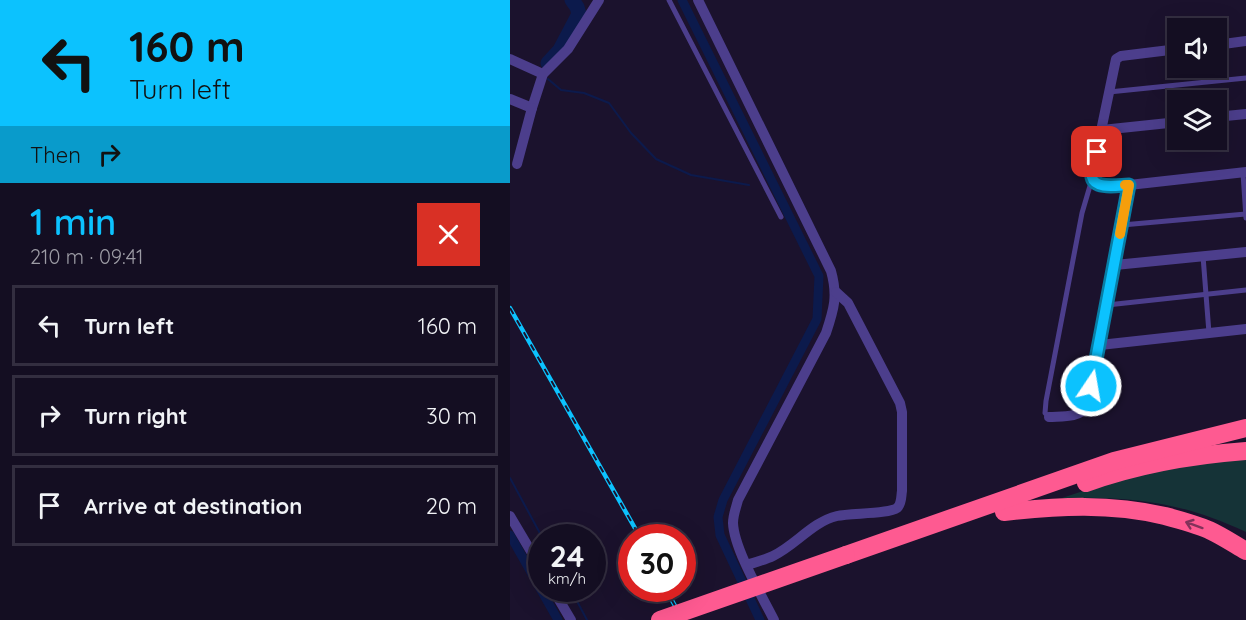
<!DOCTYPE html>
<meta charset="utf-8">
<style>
:root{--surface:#140e22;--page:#1d172a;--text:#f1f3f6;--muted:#9d9ca5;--line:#332e40;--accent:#0cc2fe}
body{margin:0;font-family:Quicksand,sans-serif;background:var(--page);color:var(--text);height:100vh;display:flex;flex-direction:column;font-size:22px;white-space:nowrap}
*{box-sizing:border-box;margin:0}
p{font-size:20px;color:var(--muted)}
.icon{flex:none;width:33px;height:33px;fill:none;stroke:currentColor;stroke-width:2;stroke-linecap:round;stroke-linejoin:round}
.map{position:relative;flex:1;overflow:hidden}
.side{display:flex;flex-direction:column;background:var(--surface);width:510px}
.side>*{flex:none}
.hud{background:#0cc2fe;color:#111;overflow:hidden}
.tools{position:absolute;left:657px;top:18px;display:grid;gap:12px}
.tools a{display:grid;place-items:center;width:60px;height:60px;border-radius:0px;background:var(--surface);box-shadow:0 6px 24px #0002,0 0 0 2px var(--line);font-size:30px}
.speed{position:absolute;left:18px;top:524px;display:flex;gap:12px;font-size:30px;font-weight:700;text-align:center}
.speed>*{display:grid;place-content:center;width:78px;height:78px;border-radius:50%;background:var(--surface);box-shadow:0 6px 24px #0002,0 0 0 2px var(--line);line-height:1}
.speed small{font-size:15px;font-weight:400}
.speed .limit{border:9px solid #d22;background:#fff;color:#111}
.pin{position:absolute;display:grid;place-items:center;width:51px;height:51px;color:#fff;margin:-26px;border-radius:12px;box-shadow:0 3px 9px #0006}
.me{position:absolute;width:66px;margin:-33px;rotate:12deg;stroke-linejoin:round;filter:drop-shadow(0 0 4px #0008)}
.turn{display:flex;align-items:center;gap:21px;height:126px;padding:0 30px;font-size:27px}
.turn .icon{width:78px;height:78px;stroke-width:2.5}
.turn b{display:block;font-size:42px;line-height:51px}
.then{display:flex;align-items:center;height:57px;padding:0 30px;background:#0003;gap:12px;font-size:22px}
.round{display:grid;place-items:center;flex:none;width:63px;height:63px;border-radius:0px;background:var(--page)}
.head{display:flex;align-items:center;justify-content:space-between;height:102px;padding:0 30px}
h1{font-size:36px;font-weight:600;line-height:45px;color:var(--accent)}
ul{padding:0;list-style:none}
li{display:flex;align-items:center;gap:18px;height:81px;margin:0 12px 9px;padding:0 18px;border:3px solid var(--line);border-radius:0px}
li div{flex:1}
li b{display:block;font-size:22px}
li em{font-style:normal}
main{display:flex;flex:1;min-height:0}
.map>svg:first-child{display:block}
</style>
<main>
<section class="side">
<div class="hud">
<div class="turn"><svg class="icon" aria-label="left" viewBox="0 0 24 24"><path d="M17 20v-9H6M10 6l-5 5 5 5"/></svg><div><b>160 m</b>Turn left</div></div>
<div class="then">Then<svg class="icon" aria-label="right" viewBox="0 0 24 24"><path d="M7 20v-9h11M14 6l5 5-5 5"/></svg></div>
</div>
<div class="head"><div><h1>1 min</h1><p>210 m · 09:41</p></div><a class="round" style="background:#d93025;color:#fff"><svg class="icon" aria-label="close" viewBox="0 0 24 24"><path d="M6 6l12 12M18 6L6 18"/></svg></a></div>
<ul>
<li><svg class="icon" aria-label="left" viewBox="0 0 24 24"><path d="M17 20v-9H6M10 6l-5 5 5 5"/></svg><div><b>Turn left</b></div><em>160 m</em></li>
<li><svg class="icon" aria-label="right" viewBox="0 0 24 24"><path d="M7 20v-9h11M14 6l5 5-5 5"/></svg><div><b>Turn right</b></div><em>30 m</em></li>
<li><svg class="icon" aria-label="arrive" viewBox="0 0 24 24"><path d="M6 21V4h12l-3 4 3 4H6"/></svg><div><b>Arrive at destination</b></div><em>20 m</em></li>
</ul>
</section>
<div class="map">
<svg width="736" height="620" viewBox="0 0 736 620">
<rect width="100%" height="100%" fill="#1b122d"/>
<path fill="#153337" d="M736 459V532C672 502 622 496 552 498L588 486 664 466Z"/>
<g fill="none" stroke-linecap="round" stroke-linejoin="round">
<g stroke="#0c1a4c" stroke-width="2">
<path d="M38 79 51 90 74 93 99 103 121 133 146 159 181 175 239 185"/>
<path d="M0 478 32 537"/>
<path d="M60 588 77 620"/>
</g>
<g stroke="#0c1a4c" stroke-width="9">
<path d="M172 0 309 276 307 319 213 500 208 517 210 535 250 620"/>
<path d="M0 535 48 620"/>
</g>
<path stroke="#0c1a4c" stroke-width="15" d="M38 63 50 50 69 14 67 7 62 0"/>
<g stroke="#4c3e8c" stroke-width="5">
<path d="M159 0 271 217"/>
<path d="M599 92 736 78"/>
<path d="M733 173 736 218"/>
<path d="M612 225 736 214"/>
<path d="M693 256 699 333"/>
<path d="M597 305 736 290"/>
<path d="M539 417 535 413 536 401 572 213 582 179"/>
</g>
<g stroke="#4c3e8c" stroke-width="10">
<path d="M188 0 321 271C328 296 324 309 316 333L228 500C226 508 223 515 223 523 224 549 252 596 264 620"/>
<path d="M706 45 736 41"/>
<path d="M668 49 611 56 606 59 582 174 583 178 588 184 619 185 736 172"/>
<path d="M0 59 33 74"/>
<path d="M0 99 22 108 33 74 58 49 89 0"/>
<path d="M706 117 736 114"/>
<path d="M592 130 668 122"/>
<path d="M7 164 22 108"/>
<path d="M605 265 736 252"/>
<path d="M590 345 736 329"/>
<path d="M539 417C552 416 568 418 577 407L619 185"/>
<path d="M0 516 32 570"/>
<path d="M237 565C245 562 255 560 263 556 286 545 302 522 327 516 340 513 379 514 387 508 392 504 391 496 392 491V412L390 403 338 303 326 292"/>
<path d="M42 588 61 620"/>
</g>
<g stroke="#fe5a91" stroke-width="18">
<path d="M576 483C626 465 683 455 736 451"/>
<path d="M494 512C549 506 600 503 655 516 670 520 685 524 699 530 712 536 724 544 736 551"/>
<path d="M336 555 604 461 736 428"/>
</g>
<g stroke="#0cc2fe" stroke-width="4.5">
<g id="rail">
<path d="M0 308 130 537"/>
<path d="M155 588 173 620"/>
</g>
</g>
<use href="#rail" stroke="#1b122d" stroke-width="2" stroke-dasharray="7" stroke-linecap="butt"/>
<path stroke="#fe5a91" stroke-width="18" d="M150 620 336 555"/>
</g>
<defs><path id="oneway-shaft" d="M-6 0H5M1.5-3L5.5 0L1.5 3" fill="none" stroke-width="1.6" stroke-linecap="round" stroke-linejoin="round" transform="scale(1.5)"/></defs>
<use stroke="#81325a" href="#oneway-shaft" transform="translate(684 525) rotate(-160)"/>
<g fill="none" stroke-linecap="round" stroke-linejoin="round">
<g stroke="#087ea5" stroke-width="15">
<path id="route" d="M581 386 619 185C609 185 585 190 582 177 581 170 585 159 587 152"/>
</g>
<use href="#route" stroke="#0cc2fe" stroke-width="10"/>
<path stroke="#f59e0b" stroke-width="10" d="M610 234 619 185H615"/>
</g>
</svg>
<div class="tools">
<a><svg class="icon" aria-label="sound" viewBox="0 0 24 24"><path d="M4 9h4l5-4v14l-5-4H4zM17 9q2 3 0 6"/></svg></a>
<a><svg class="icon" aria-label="layers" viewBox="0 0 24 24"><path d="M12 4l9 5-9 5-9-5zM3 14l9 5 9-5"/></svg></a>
</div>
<div class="speed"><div>24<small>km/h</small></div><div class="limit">30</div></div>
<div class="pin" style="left:587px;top:152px;background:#d93025"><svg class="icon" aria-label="arrive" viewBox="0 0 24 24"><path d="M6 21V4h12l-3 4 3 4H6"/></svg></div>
<svg class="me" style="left:581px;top:386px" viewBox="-20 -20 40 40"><circle r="17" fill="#0cc2fe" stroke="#fff" stroke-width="3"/><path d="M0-11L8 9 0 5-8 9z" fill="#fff"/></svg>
</div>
</main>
